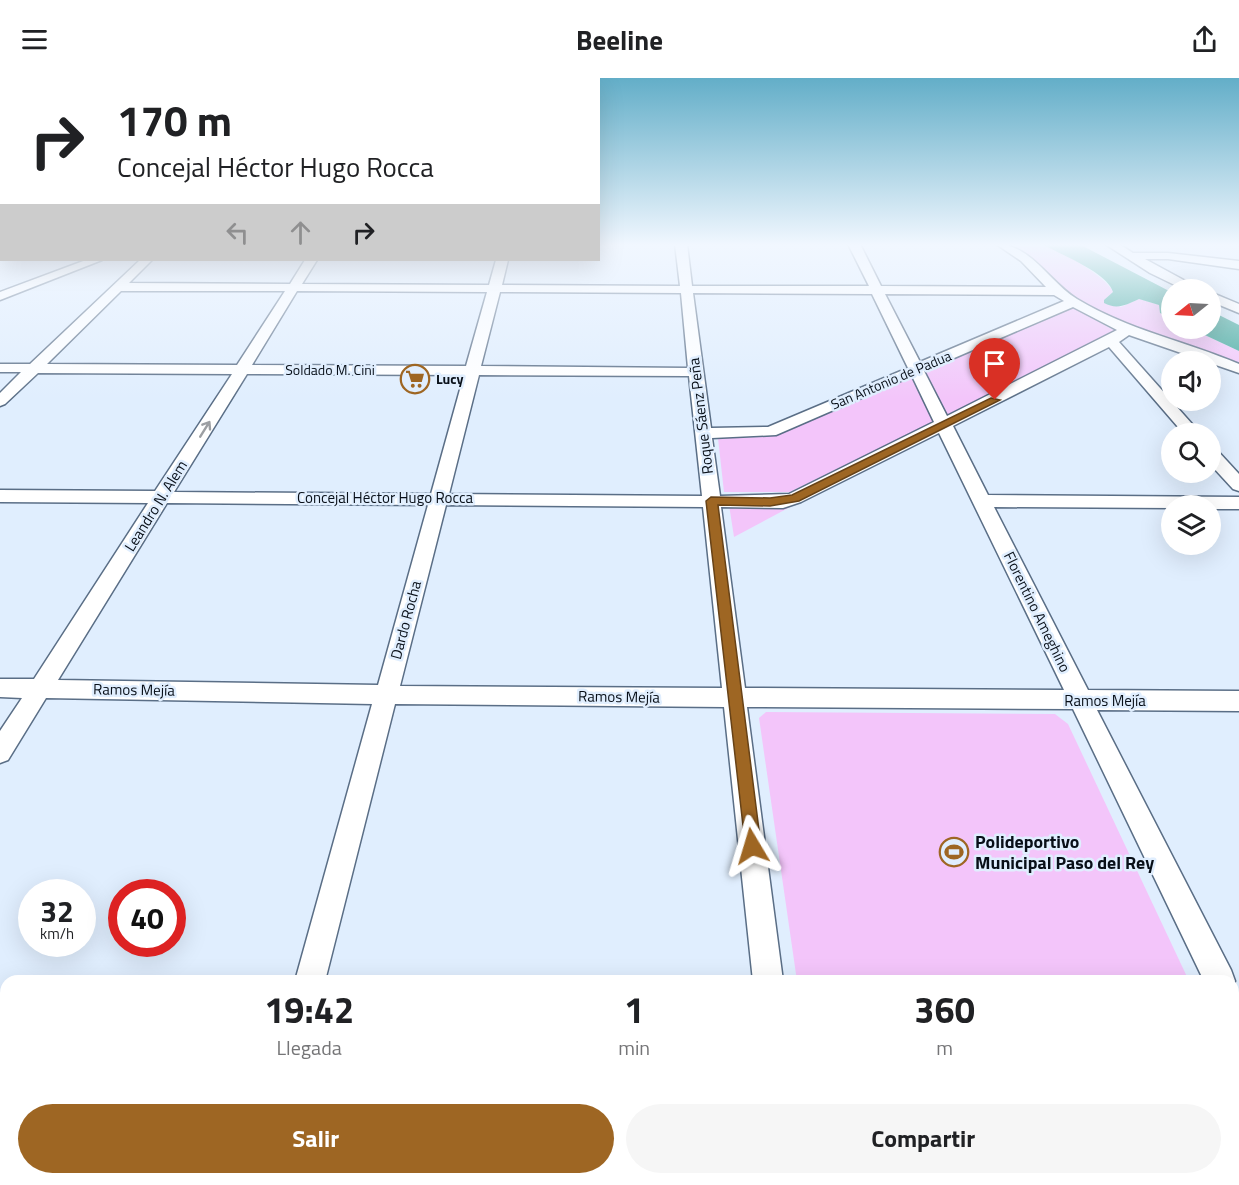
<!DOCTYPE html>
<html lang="es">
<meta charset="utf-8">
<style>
:root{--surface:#fff;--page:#f6f6f6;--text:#202124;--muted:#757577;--accent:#9e6623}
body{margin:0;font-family:"Titillium Web",sans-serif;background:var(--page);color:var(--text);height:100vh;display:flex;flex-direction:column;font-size:22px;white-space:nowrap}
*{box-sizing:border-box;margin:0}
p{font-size:20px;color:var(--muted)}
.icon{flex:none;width:33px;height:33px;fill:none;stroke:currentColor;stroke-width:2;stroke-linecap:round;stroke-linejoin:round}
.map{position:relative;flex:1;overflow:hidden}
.side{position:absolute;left:0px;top:897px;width:1239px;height:210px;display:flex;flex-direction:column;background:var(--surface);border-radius:18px 18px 0 0;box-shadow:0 6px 24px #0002}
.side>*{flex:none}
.top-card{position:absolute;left:0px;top:0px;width:600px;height:183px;box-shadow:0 6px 24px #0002;background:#fff;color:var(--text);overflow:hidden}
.needle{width:39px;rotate:252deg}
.fabs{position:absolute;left:1161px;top:201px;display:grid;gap:12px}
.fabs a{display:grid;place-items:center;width:60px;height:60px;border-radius:50%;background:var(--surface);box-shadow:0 6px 24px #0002;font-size:30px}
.speed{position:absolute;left:18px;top:801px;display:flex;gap:12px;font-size:30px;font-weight:700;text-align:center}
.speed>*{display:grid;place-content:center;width:78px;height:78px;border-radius:50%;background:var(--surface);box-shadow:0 6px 24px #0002;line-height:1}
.speed small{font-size:15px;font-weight:400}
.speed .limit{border:9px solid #d22;background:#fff;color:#111}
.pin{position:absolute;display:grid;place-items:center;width:51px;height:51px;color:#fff;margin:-62px -26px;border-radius:50% 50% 50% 0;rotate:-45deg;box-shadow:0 0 6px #0007}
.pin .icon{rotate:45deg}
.me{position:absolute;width:66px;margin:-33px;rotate:353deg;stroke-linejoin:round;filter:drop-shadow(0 0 4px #0008)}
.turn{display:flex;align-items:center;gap:21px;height:126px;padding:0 18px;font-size:27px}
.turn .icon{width:78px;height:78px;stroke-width:2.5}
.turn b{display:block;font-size:42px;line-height:51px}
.lanes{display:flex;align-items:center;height:57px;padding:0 18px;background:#0003;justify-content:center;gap:30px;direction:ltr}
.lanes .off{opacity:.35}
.eta{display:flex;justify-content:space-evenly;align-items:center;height:102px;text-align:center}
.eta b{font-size:36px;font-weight:700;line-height:42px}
.action{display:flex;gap:12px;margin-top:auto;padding:12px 18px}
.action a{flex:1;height:69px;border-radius:36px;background:var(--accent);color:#fff;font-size:24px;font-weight:700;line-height:69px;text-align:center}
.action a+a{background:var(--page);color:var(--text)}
header{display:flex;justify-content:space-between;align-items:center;height:78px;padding:0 18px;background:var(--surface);font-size:27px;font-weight:700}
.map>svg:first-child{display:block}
</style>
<header><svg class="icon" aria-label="menu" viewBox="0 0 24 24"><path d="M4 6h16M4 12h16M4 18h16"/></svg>Beeline<svg class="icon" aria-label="share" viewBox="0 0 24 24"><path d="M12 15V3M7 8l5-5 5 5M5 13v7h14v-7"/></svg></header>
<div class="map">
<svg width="1239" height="1107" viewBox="0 0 1239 1107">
<rect width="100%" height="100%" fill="#e0eefe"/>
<g fill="#f3c5fa">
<path d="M1006 166C1017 166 1029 165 1040 166 1055 168 1108 200 1113 214L1104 222 1121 229 1139 221 1159 227 1161 235 1171 240 1172 250 1192 251 1239 273V285L1141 253 1070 219 1036 187Z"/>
<path d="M1070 228 1117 254 790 414H724L718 360 767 359Z"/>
<path d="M729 427 792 428 734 459Z"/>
<path d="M766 634 1055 636 1068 646 1189 903H797L759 640Z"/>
</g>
<g fill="#3ca699">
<path d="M1042 166H1079L1171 214V240L1160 235 1159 227 1139 221C1126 227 1117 232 1104 225V222L1113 214C1107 194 1061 177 1042 166Z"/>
<path d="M1211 233 1239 247V273L1192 251 1210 250Z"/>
</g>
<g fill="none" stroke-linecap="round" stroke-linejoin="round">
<g stroke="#5a6e86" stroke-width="3">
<g id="minor">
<path d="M675 166H687L692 208H869L848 166H860L881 208 1046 209 1021 183 996 166C1031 166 1050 205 1077 221 1128 252 1185 263 1239 286V295L1129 257 1119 264 1201 356H1184L1109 269 953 348 988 417 1239 419V431H1210V428H1172V430L994 429 1088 612 1239 613V633L1097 632 1231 892 1235 903 1233 907V903H1204L1073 631 747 629 783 903H753L724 629 395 626 325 903H295L372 626 46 620 8 682 0 685V653L22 620 0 619V601H34L148 425 0 424V412L155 413 232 296 38 295 5 326 0 328V315L21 294H0V286H30L140 182H152L129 205 290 206 305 182H317L302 206 489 207 496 182H508L502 207 680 208ZM121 213H285L237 287 47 286ZM297 213 487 214 466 288 252 287ZM500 214 681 215 688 290 481 288ZM693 215 872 216 908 290 768 349 711 350ZM885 216 1054 217 1064 223 920 284ZM1073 229 1117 252 947 338 924 293ZM247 296 464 297 431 416 174 414ZM479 297 689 298 702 418 449 416ZM912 298 934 344 789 416 720 418 712 360 776 357ZM939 355 1064 612 745 610 721 429 783 430 801 424ZM167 425 428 427 378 607 58 602ZM446 427 703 429 722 610 400 608Z"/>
<path d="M1105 166H1119L1133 175H1168L1239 183V191L1168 181H1145L1202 212H1185L1150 195Z"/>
<path d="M86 182H102L0 222V214Z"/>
<path d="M1210 214 1239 226V235L1210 223Z"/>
<path d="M1210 370 1216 371 1239 396V413L1233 411 1210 386Z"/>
<path d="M1233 915 1239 917V984H1233Z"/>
<rect x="0" y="937" width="6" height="30"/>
<path d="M240 1101H274L272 1107H238Z"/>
<path d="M773 1101H807L808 1107H774Z"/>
</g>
</g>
<use href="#minor" fill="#fff" fill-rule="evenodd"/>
</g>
<defs><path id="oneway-shaft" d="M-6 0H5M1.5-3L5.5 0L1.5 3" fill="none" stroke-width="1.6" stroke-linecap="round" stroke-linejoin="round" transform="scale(1.5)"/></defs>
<use stroke="#9c9fa3" href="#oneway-shaft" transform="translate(205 351) rotate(-58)"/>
<linearGradient id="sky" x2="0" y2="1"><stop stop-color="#63aec8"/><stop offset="0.52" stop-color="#f1f7ff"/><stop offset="1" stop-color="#f1f7ff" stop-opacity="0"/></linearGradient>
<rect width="1239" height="321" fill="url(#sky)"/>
<path fill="#9e6623" stroke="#674217" stroke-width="1.5" d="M991 320 1000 322 799 423 770 428 718 427 761 768 758 774 752 776 746 774 706 423 711 419 770 420 792 417Z"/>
<defs>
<g id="supermarket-ring" transform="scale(1.5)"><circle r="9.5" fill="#e0eefe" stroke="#9e6623" stroke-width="1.5"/><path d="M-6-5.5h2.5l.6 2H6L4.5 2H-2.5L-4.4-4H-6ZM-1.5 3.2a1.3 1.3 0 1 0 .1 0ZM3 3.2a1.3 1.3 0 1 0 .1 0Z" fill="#9e6623"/></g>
<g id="stadium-ring" transform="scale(1.5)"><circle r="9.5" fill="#e0eefe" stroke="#9e6623" stroke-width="1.5"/><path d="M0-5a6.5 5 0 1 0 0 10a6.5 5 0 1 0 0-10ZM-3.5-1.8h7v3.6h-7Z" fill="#9e6623"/></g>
</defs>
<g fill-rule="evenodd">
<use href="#supermarket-ring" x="415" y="301"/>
<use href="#stadium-ring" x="954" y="774"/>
</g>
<g text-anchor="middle" stroke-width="5" stroke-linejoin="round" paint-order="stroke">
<g font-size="14" fill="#080f18" stroke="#e0eefe">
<text x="330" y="297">Soldado M. Cini</text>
<text transform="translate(891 302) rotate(-23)" y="5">San Antonio de Padua</text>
</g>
<g font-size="14" font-weight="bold" fill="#080f18" stroke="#e0eefe" text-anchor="start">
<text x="436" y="306">Lucy</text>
</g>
<g font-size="15" fill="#080f18" stroke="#e0eefe">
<text transform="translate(701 338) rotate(-97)" y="5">Roque Sáenz Peña</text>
<text x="385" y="425">Concejal Héctor Hugo Rocca</text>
<text transform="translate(156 428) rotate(-58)" y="5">Leandro N. Alem</text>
<text transform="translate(1037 534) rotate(64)" y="5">Florentino Ameghino</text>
<text transform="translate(406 542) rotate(-75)" y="5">Dardo Rocha</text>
<text transform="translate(134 612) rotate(1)" y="5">Ramos Mejía</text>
<text transform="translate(619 619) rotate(1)" y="5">Ramos Mejía</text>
<text x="1105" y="628">Ramos Mejía</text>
</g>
<g font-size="18" font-weight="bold" fill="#080f18" stroke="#e0eefe" text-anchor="start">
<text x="975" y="770">Polideportivo<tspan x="975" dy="21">Municipal Paso del Rey</tspan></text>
</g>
</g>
</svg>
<div class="fabs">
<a><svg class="needle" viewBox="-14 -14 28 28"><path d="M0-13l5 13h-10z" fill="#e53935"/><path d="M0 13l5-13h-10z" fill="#757577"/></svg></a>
<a><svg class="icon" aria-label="sound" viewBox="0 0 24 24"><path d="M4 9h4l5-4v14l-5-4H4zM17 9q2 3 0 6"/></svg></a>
<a><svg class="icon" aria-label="search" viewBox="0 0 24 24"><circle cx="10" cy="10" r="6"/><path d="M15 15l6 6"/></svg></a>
<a><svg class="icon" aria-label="layers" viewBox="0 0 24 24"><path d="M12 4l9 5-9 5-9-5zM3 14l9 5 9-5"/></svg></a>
</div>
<div class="speed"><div>32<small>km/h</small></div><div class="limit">40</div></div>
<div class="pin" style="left:995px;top:322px;background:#d93025"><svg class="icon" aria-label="arrive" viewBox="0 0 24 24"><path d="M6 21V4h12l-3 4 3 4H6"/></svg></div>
<svg class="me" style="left:752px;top:768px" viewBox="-20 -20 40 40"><path d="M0-17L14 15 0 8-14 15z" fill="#9e6623" stroke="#fff" stroke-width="4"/></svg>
<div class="top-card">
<div class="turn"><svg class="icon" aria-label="right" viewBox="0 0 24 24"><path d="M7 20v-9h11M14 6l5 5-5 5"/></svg><div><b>170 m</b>Concejal Héctor Hugo Rocca</div></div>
<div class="lanes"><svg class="icon off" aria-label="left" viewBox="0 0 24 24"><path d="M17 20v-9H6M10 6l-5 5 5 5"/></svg><svg class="icon off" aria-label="ahead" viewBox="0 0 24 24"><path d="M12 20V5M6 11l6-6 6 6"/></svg><svg class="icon" aria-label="right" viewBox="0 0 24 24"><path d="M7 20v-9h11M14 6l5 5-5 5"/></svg></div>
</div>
<section class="side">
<div class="eta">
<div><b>19:42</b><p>Llegada</p></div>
<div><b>1</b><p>min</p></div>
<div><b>360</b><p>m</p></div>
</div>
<div class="action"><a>Salir</a><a>Compartir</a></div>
</section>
</div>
